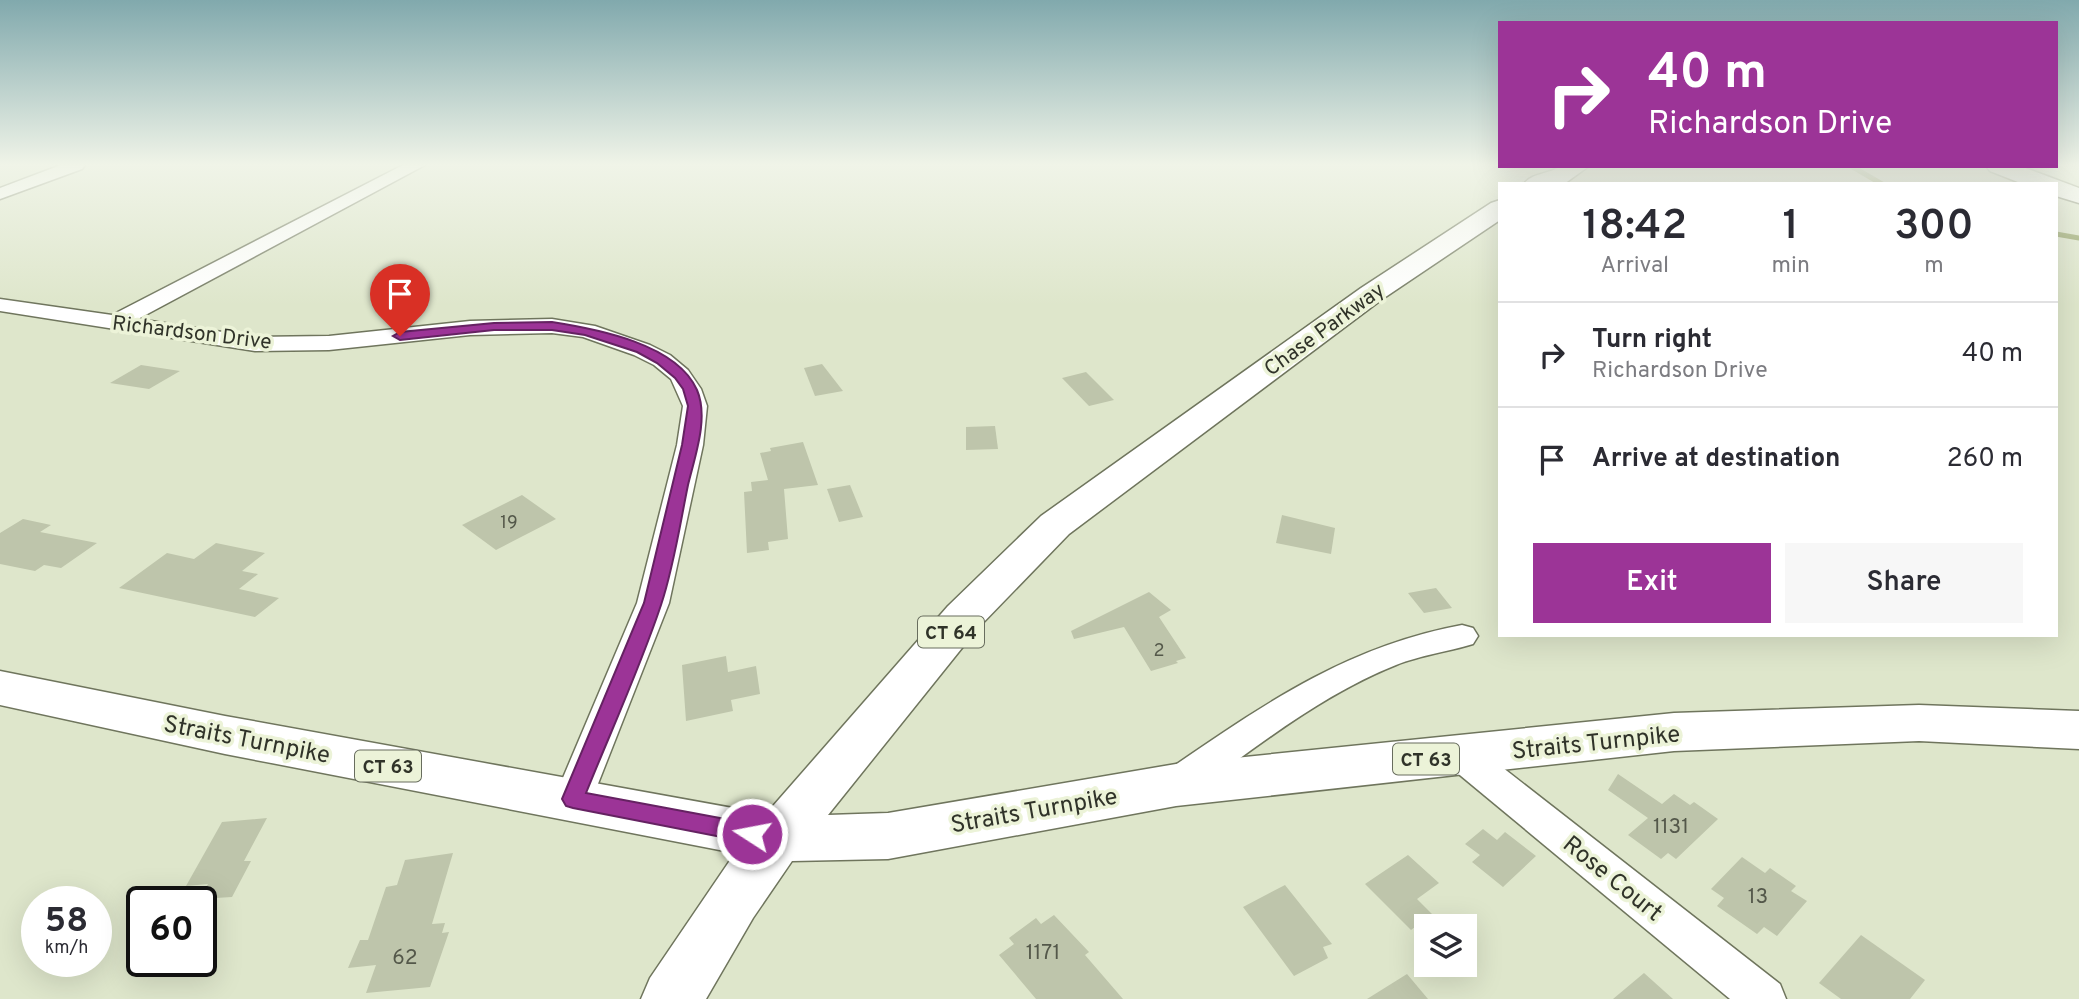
<!DOCTYPE html>
<style>
:root{--surface:#fff;--page:#f7f7f7;--text:#2b2b33;--muted:#7c7c81;--line:#e1e1e2;--accent:#9c3497}
body{margin:0;font-family:Overpass,sans-serif;background:var(--page);color:var(--text);height:100vh;display:flex;flex-direction:column;font-size:26px;white-space:nowrap}
*{box-sizing:border-box;margin:0}
p{font-size:23px;color:var(--muted)}
.icon{flex:none;width:38px;height:38px;fill:none;stroke:currentColor;stroke-width:2;stroke-linecap:round;stroke-linejoin:round}
.map{position:relative;flex:1;overflow:hidden}
.sheet{position:absolute;left:1498px;top:182px;width:560px;height:455px;display:flex;flex-direction:column;background:var(--surface);border-radius:0px;box-shadow:0 7px 28px #0002}
.sheet>*{flex:none}
.guide{position:absolute;left:1498px;top:21px;width:560px;height:147px;border-radius:0px;box-shadow:0 7px 28px #0002;background:#9c3497;color:#fff;overflow:hidden}
.buttons{position:absolute;left:1414px;top:914px;display:grid;gap:14px}
.buttons a{display:grid;place-items:center;width:63px;height:63px;border-radius:0px;background:var(--surface);box-shadow:0 7px 28px #0002;font-size:35px}
.speed{position:absolute;left:21px;top:886px;display:flex;gap:14px;font-size:35px;font-weight:700;text-align:center}
.speed>*{display:grid;place-content:center;width:91px;height:91px;border-radius:50%;background:var(--surface);box-shadow:0 7px 28px #0002;line-height:1}
.speed small{font-size:18px;font-weight:400}
.speed .limit{border:4px solid #111;border-radius:10px;background:#fff;color:#111}
.pin{position:absolute;display:grid;place-items:center;width:60px;height:60px;color:#fff;margin:-72px -30px;border-radius:50% 50% 50% 0;rotate:-45deg;box-shadow:0 0 7px #0007}
.pin .icon{rotate:45deg}
.me{position:absolute;width:77px;margin:-38px;rotate:281deg;stroke-linejoin:round;filter:drop-shadow(0 0 5px #0008)}
.turn{display:flex;align-items:center;gap:24px;height:147px;padding:0 35px;font-size:32px}
.turn .icon{width:91px;height:91px;stroke-width:2.5}
.turn b{display:block;font-size:49px;line-height:60px}
.eta{display:flex;justify-content:space-evenly;align-items:center;height:119px;text-align:center}
.eta b{font-size:42px;font-weight:600;line-height:49px}
.cta{display:flex;gap:14px;margin-top:auto;padding:14px 35px}
.cta a{flex:1;height:80px;border-radius:0px;background:var(--accent);color:#fff;font-size:28px;font-weight:600;line-height:80px;text-align:center}
.cta a+a{background:var(--page);color:var(--text)}
ul{padding:0;list-style:none}
li{display:flex;align-items:center;gap:21px;height:105px;padding:0 35px;border-top:2px solid var(--line)}
li div{flex:1}
li b{display:block;font-size:26px}
li em{font-style:normal}
.map>svg:first-child{display:block}
</style>
<div class="map">
<svg width="2079" height="999" viewBox="0 0 2079 999">
<rect width="100%" height="100%" fill="#dee6cb"/>
<g fill="none" stroke-linecap="round" stroke-linejoin="round">
<g stroke="#889855" stroke-width="5">
<path d="M1851 166 1882 184"/>
<path d="M2056 234 2079 238"/>
</g>
</g>
<g fill="#bec5ab">
<path d="M822 364 843 391 815 396 804 368Z"/>
<path d="M141 365 180 371 149 389 110 383Z"/>
<path d="M1086 372 1114 400 1089 406 1062 378Z"/>
<path d="M995 426 998 449 966 450V427Z"/>
<path d="M803 442 818 485 784 489 788 539 768 542 769 550 747 553 744 492 752 491 751 482 768 480 760 453 771 451 770 448Z"/>
<path d="M850 485 863 517 839 522 827 489Z"/>
<path d="M522 495 556 519 496 550 462 525Z"/>
<path d="M1282 515 1335 528 1331 554 1276 543Z"/>
<path d="M23 519 51 525 40 532 97 543 61 568 44 565 35 571 0 564V533Z"/>
<path d="M216 543 265 553 242 571 258 574 239 589 279 598 255 617 119 588 167 553 194 559Z"/>
<path d="M1436 588 1452 608 1424 613 1408 593Z"/>
<path d="M1149 592 1171 610 1159 617 1186 658 1176 661 1178 663 1151 671 1124 627 1074 639 1071 631Z"/>
<path d="M726 656 728 672 756 666 760 694 731 700 733 711 686 721 682 665Z"/>
<path d="M1618 774 1662 804 1674 794 1690 805 1694 802 1718 819 1676 859 1668 853 1661 859 1628 835 1648 818 1608 790Z"/>
<path d="M267 818 244 861H251L232 897 199 899 208 884 186 886 222 822Z"/>
<path d="M1483 829 1497 840 1505 832 1536 856 1503 887 1472 862 1480 855 1465 844Z"/>
<path d="M453 853 432 924 445 923 442 933 449 932 430 987 366 993 376 965 348 968 360 940H368L386 887 397 885 405 860Z"/>
<path d="M1408 855 1439 883 1417 899 1432 914 1411 930 1365 884Z"/>
<path d="M1742 857 1765 873 1770 868 1796 886 1791 891 1807 901 1777 936 1764 927 1757 934 1717 906 1724 898 1711 889Z"/>
<path d="M1285 885 1332 944 1323 947 1328 958 1294 976 1243 907Z"/>
<path d="M1054 915 1089 952 1085 955 1123 999H1036L999 955 1014 944 1009 938 1036 918 1041 924Z"/>
<path d="M1861 935 1925 980 1910 999H1841L1819 983Z"/>
<path d="M1644 973 1673 999H1613Z"/>
<path d="M1407 974 1428 999H1367Z"/>
</g>
<g fill="none" stroke-linecap="round" stroke-linejoin="round">
<g stroke="#6f755d" stroke-width="3">
<g id="street">
<path d="M61 165H85L82 169 0 199V188Z"/>
<path d="M403 165H425L138 319 255 337 329 336 470 321 552 319 595 326 650 345 670 355 688 370 701 389 707 406 703 445 669 603 592 799 586 810 573 814 560 810 554 799 637 603 677 445 683 406 671 379 654 365 634 355 583 337 552 333 470 335 329 350 255 351 0 311V299L112 315Z"/>
<path d="M1462 625 1473 628 1478 636 1473 644C1447 652 1421 655 1396 665 1321 695 1256 747 1191 794L1178 798 1165 794 1159 783 1165 772C1262 706 1344 647 1462 625Z"/>
<path d="M1462 742 1475 746 1780 984 1786 999H1730L1449 766 1444 756 1449 746Z"/>
</g>
</g>
<g stroke="#6f755d" stroke-width="3">
<g id="primary">
<path d="M1561 166H1589L1564 184H1524C1531 173 1550 174 1561 166Z"/>
<path d="M1500 200V220L1381 300 1069 534 978 628 828 815 888 813 1176 764 1674 713 1919 705 2079 711V749L1919 741 1674 751 1176 806 888 859 792 861 753 918 706 999H641L650 978 735 853 225 754 0 705V671L225 716 766 814 948 606 1041 516 1361 288 1491 203Z"/>
</g>
</g>
<g stroke="#6f755d" stroke-width="3">
<path id="highway" d="M1986 166H2020L2079 188V203L2056 196V184H2023L1990 171Z"/>
</g>
<use href="#street" fill="#fff" fill-rule="evenodd"/>
<use href="#primary" fill="#fff" fill-rule="evenodd"/>
<use href="#highway" fill="#fff" fill-rule="evenodd"/>
</g>
<linearGradient id="sky" x2="0" y2="1"><stop stop-color="#81a9ad"/><stop offset="0.54" stop-color="#f0f4e8"/><stop offset="1" stop-color="#f0f4e8" stop-opacity="0"/></linearGradient>
<rect width="2079" height="305" fill="url(#sky)"/>
<path fill="#9c3497" stroke="#652262" stroke-width="2" d="M552 322C597 329 677 344 697 390 709 418 695 456 688 485 680 524 674 566 661 605 640 668 611 731 586 793L752 824 760 827 763 834 760 840 752 843 573 808 566 806 562 799 644 603 682 445 688 406 683 389 675 378 657 363 637 352 585 335 552 330H494L400 340 393 336 400 332 494 323Z"/>
<g text-anchor="middle" stroke-width="7" stroke-linejoin="round" paint-order="stroke">
<g font-size="18" fill="#54584a">
<text x="509" y="528">19</text>
<text x="1159" y="656">2</text>
</g>
<g fill="#ecf3d8" stroke="#686d5e" stroke-width="2">
<rect x="918" y="616.5" width="66" height="31" rx="5"/>
<rect x="1393" y="743.5" width="66" height="31" rx="5"/>
<rect x="355" y="750.5" width="66" height="31" rx="5"/>
</g>
<g font-size="19" font-weight="bold" fill="#303329">
<text x="951" y="639">CT 64</text>
<text x="1426" y="766">CT 63</text>
<text x="388" y="773">CT 63</text>
</g>
<g font-size="21" fill="#303329" stroke="#ecf3d8">
<text transform="translate(1324 329) rotate(-36)" y="7">Chase Parkway</text>
<text transform="translate(192 332) rotate(7)" y="7">Richardson Drive</text>
</g>
<g font-size="21" fill="#54584a">
<text x="1671" y="833">1131</text>
<text x="1758" y="903">13</text>
<text x="1043" y="959">1171</text>
<text x="405" y="964">62</text>
</g>
<g font-size="24" fill="#303329" stroke="#ecf3d8">
<text transform="translate(247 739) rotate(11)" y="8">Straits Turnpike</text>
<text transform="translate(1596 742) rotate(-6)" y="8">Straits Turnpike</text>
<text transform="translate(1034 810) rotate(-10)" y="8">Straits Turnpike</text>
<text transform="translate(1613 878) rotate(39)" y="8">Rose Court</text>
</g>
</g>
</svg>
<div class="buttons">
<a><svg class="icon" aria-label="layers" viewBox="0 0 24 24"><path d="M12 4l9 5-9 5-9-5zM3 14l9 5 9-5"/></svg></a>
</div>
<div class="speed"><div>58<small>km/h</small></div><div class="limit">60</div></div>
<div class="pin" style="left:400px;top:336px;background:#d93025"><svg class="icon" aria-label="arrive" viewBox="0 0 24 24"><path d="M6 21V4h12l-3 4 3 4H6"/></svg></div>
<svg class="me" style="left:752px;top:834px" viewBox="-20 -20 40 40"><circle r="17" fill="#9c3497" stroke="#fff" stroke-width="3"/><path d="M0-11L8 9 0 5-8 9z" fill="#fff"/></svg>
<div class="guide">
<div class="turn"><svg class="icon" aria-label="right" viewBox="0 0 24 24"><path d="M7 20v-9h11M14 6l5 5-5 5"/></svg><div><b>40 m</b>Richardson Drive</div></div>
</div>
<section class="sheet">
<div class="eta">
<div><b>18:42</b><p>Arrival</p></div>
<div><b>1</b><p>min</p></div>
<div><b>300</b><p>m</p></div>
</div>
<ul>
<li><svg class="icon" aria-label="right" viewBox="0 0 24 24"><path d="M7 20v-9h11M14 6l5 5-5 5"/></svg><div><b>Turn right</b><p>Richardson Drive</p></div><em>40 m</em></li>
<li><svg class="icon" aria-label="arrive" viewBox="0 0 24 24"><path d="M6 21V4h12l-3 4 3 4H6"/></svg><div><b>Arrive at destination</b></div><em>260 m</em></li>
</ul>
<div class="cta"><a>Exit</a><a>Share</a></div>
</section>
</div>
